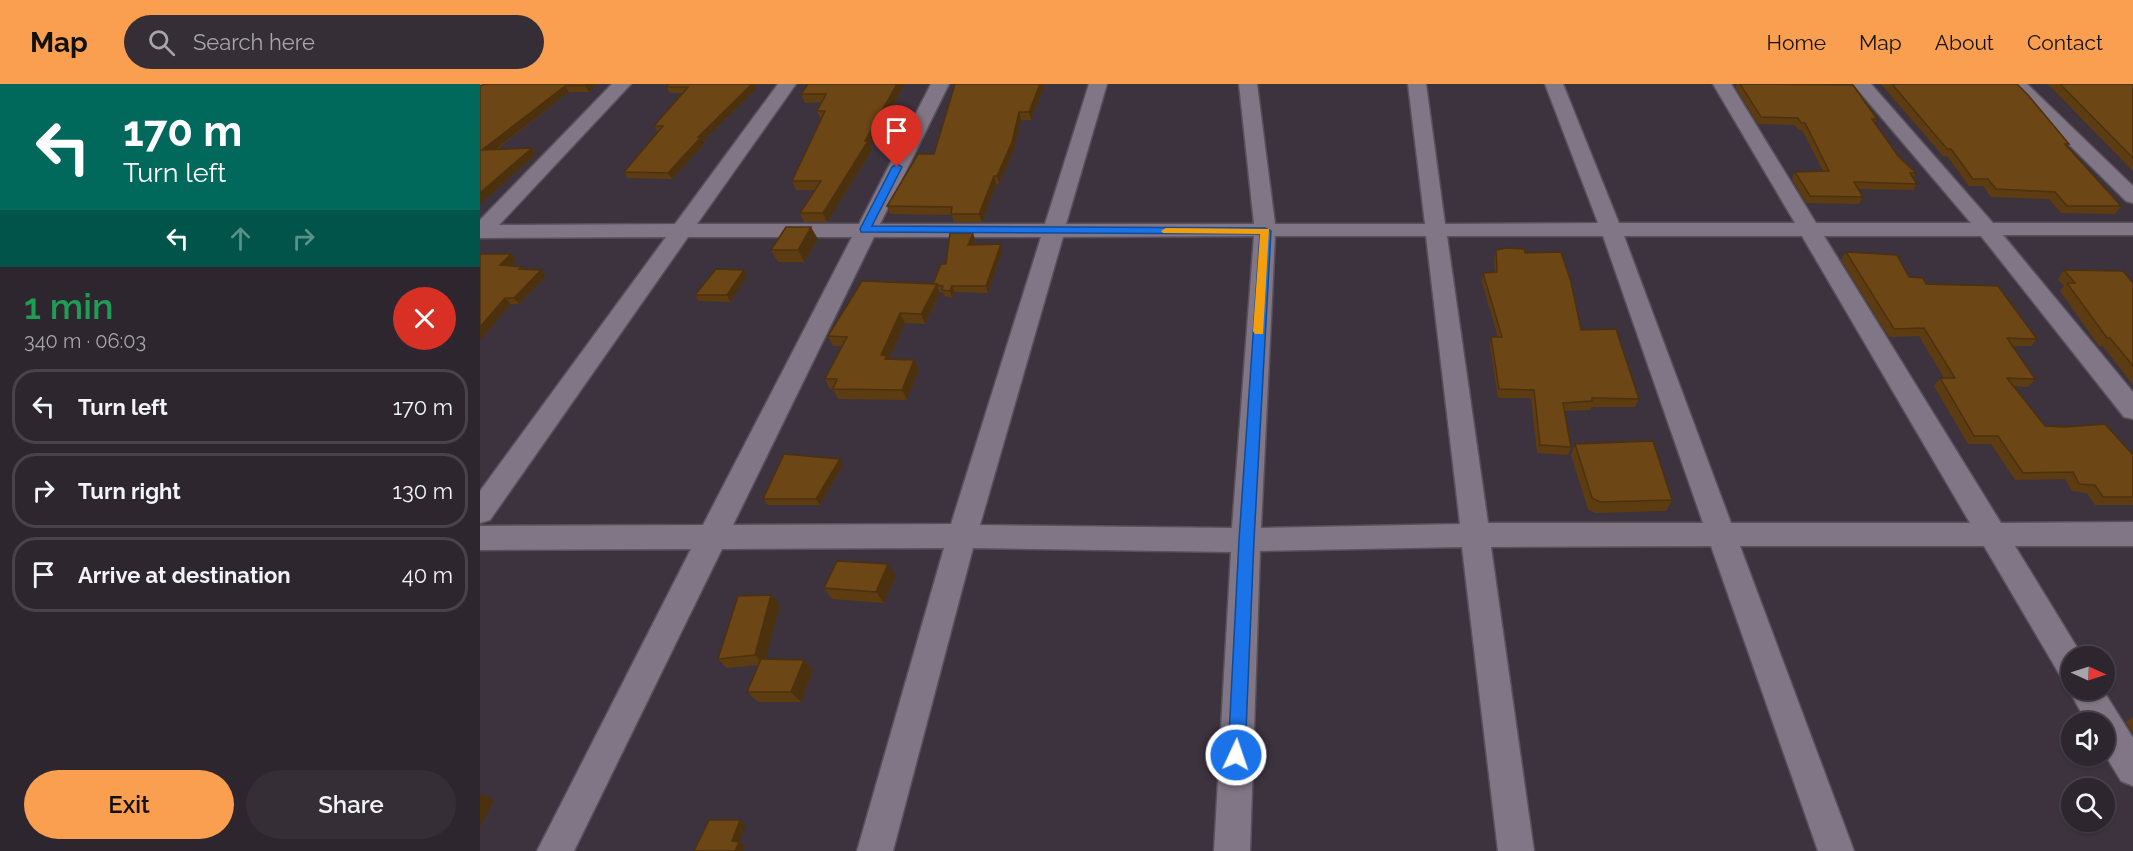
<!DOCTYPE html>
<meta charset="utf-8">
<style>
:root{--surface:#2d262f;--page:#352e37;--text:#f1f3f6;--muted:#a7a5aa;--line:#48434b;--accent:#fa9f4f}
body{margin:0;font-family:Raleway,sans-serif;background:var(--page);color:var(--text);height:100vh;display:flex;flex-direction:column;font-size:22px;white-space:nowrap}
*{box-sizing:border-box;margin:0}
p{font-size:20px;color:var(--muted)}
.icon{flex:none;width:33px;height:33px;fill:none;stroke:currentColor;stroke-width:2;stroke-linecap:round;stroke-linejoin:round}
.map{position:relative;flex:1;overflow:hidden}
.sheet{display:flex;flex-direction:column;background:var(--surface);width:480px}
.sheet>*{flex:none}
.top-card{background:#00695c;color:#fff;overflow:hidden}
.needle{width:39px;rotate:93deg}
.tools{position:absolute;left:1581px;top:562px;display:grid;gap:12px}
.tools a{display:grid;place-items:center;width:54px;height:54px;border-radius:50%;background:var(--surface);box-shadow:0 2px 4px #0004,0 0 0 2px var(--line);font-size:30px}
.pin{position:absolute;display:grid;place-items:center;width:51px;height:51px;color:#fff;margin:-62px -26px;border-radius:50% 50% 50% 0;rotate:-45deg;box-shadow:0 0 6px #0007}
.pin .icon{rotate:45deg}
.me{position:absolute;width:66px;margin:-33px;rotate:3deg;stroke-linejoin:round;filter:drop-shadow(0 0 4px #0008)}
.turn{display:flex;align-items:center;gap:21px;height:126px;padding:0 24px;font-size:27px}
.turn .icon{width:78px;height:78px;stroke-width:2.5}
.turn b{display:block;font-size:42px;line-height:51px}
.lanes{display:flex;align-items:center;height:57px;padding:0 24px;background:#0003;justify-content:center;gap:30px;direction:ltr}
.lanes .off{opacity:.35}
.round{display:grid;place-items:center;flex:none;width:63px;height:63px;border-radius:32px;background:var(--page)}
.head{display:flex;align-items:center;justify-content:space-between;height:102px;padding:0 24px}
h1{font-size:36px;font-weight:600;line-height:45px;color:#1e9e55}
.action{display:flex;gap:12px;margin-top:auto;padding:12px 24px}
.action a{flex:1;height:69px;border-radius:36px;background:var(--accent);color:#111;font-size:24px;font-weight:600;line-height:69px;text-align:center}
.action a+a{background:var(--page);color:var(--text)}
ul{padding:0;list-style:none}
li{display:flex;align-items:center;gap:18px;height:75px;margin:0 12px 9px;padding:0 12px;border:3px solid var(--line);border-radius:24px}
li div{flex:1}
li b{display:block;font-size:22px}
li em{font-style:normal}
header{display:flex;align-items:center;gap:36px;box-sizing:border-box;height:84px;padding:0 30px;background:var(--accent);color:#111}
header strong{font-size:28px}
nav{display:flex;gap:33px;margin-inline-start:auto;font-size:21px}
.search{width:420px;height:54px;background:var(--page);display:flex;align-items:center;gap:15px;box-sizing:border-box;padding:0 21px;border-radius:33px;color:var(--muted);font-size:22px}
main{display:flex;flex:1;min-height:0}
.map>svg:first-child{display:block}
</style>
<header>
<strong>Map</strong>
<div class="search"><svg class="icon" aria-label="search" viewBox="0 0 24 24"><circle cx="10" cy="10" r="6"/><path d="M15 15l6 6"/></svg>Search here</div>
<nav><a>Home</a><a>Map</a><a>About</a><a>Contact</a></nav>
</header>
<main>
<section class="sheet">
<div class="top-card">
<div class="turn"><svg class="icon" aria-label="left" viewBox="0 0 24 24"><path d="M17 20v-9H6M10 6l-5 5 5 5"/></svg><div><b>170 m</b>Turn left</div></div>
<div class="lanes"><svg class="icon" aria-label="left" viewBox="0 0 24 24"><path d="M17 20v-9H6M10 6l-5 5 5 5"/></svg><svg class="icon off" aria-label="ahead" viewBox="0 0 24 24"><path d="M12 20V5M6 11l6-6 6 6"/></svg><svg class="icon off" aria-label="right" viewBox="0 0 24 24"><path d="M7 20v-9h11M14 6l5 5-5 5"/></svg></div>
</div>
<div class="head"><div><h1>1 min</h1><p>340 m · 06:03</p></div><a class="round" style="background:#d93025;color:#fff"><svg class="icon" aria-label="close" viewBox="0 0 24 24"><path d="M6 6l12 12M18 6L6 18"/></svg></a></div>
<ul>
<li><svg class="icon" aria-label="left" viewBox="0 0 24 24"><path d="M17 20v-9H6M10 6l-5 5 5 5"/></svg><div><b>Turn left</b></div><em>170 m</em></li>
<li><svg class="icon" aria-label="right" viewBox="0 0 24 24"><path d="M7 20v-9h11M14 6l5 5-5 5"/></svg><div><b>Turn right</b></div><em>130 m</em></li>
<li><svg class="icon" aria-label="arrive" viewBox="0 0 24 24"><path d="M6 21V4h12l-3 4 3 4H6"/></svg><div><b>Arrive at destination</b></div><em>40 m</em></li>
</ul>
<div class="action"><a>Exit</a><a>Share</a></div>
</section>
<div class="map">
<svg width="1653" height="767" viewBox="0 0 1653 767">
<rect width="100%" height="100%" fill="#3c333f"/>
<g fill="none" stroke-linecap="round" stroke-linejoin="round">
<g stroke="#58505b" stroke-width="3">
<g id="street">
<path d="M0 0H11L6 6 0 7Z"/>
<path d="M132 0H151L19 141 195 140 298 0H316L217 140H379L451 0H469L400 140H565L609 0H627L586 140H774L759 0H777L795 140H945L928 0H946L965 140 1118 139 1065 0H1083L1139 139H1315L1233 0H1251L1336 139H1491L1373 0H1391L1513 139H1653V151H1523L1653 308V335L1644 333 1501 152H1344L1521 439 1653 438V462H1535L1603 573H1592V597L1581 593 1504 462H1260L1374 767H1338L1231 462 1011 463 1054 767H1018L982 463 780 467 770 767H734L751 468 493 464 413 767H377L464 464 242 465 94 767H57L211 465 0 466V442L223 441 372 153H208L10 436 0 439V407L186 153 0 154V136ZM774 152 752 444 500 441 583 153ZM795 152H946L980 440 781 444ZM967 152H1123L1223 439H1008ZM1144 152H1322L1490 439H1251ZM394 153H561L471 440 253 441Z"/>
<path d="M1528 0H1547L1653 102V119L1646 117Z"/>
<path d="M1592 600V606H1623L1653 654V702L1641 697 1624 669V639H1607L1589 606Z"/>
</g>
</g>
<use href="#street" fill="#807685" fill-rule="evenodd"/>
</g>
<g fill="#5e3c12">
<path d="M5 0H117L109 8H89L16 66 52 64 56 70 0 120 3 1Z"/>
<path d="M189 0 276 5 223 57 225 59 192 95 148 94 144 88 178 48 174 42 203 9H190L186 3Z"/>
<path d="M425 0 390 63 392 66 347 138H324L320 129 335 106H316L312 97 341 35 337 27 341 18 325 19 321 10Z"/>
<path d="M565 0 551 36H541L534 66 519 100H516L502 138H474L472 131 410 130 407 122 454 70Z"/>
<path d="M1257 0 1397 35 1395 39 1418 72 1436 89 1433 94 1437 100 1433 106 1378 105 1383 113 1379 120 1326 119 1312 95 1315 88 1343 87 1322 46H1318L1315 41 1278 40 1256 4Z"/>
<path d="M1401 0H1537L1589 60 1587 63 1641 122 1635 130 1581 129 1569 115 1511 113 1503 102H1489L1467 72H1463Z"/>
<path d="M1568 0H1653V87Z"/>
<path d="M338 155 324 178H298L291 166Z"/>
<path d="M495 155 493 161 521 160 522 167 508 209 475 208 472 214 465 212 463 208H460V210L445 240 425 239 409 275 439 285 427 316 358 315 353 305H350L345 295 362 262H353L348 252 453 200 466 180Z"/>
<path d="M1016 166 1045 169 1101 246 1159 315 1155 323H1111L1110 326 1085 327 1091 363 1088 371 1057 369 1051 314H1018L1010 261 1011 253H1018L1002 198 1003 189 1015 188 1014 175Z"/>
<path d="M1366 168 1446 200 1557 255 1551 262H1532L1555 295 1548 303 1534 302 1565 342 1653 371V421H1615L1607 409 1592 407 1585 395 1535 396 1511 360H1488L1454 302 1460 294H1464L1439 252 1409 253 1361 176Z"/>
<path d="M0 170H31L36 177 31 182 42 183 44 185 66 192 39 220H31L0 256Z"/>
<path d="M1584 186 1653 199V301L1623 262H1619L1580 207 1584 202 1578 195Z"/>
<path d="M267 192 250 218 219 217 215 211Z"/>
<path d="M1095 360 1192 416 1186 427 1115 429 1108 425 1091 371Z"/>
<path d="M360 375 363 381 340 421H288L283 415Z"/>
<path d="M416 492 404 519 352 515 344 504Z"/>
<path d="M291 511 300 521 285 575 333 586 321 618H278L267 608 278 581 247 584 238 575Z"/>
<path d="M1653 633V650L1646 638Z"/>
</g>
<g fill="#4c310f">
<path d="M107 0H117L109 8 105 2Z"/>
<path d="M272 0H274L276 5 223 57 225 59 192 95 188 89 218 53Z"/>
<path d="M417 0H425L390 63 392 66 347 138 343 129Z"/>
<path d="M560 0H565L551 36 549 28Z"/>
<path d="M85 2 89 8 7 72 2 66Z"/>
<path d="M539 28 541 36 534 66 519 100 517 92Z"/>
<path d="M52 64 56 70 0 120V109Z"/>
<path d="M514 92 516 100 502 138 499 130Z"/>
<path d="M331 143 338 155 324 178 318 166Z"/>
<path d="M493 149 495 155 490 168 488 161Z"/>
<path d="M521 160 522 167 508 209 506 202Z"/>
<path d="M31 170 36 177 26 188 20 181Z"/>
<path d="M61 186 66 192 39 220 34 214Z"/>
<path d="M264 186 267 192 250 218 247 211Z"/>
<path d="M457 200 460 210 445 240 441 230Z"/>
<path d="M472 202 475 208 472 214 470 207Z"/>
<path d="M25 214 31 220 0 256V243Z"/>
<path d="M420 229 425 239 409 275 412 282 401 271Z"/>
<path d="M434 276 439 285 427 316 422 306Z"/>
<path d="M360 375 363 381 340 421 336 415Z"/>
<path d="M408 480 416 492 404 519 396 508Z"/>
<path d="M291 511 300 521 284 580 275 571Z"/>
<path d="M324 576 333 586 321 618 311 608Z"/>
<path d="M0 709 14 716 0 743Z"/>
<path d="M260 736 266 741 260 758 265 762 263 767H255L252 757Z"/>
</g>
<g fill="#6d4615" stroke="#4c310f" stroke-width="1.5">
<path d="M5 0H107L105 2H85L2 66 52 64 0 109V2Z"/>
<path d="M189 0H272L218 53H221L188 89 144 88 183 42H174L208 3H186Z"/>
<path d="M328 0H417L385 57H388L343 129H320L341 97H312L345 27H337L346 10H321Z"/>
<path d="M475 0H560L549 28H539L532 58 517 92H514L499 130H471L472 123 407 122 438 70H454Z"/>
<path d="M1260 0 1373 1 1397 35H1392L1418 72 1436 89H1430L1437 100 1374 98 1383 113 1330 112 1315 88 1349 87 1325 39H1321L1318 34 1281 33Z"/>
<path d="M1412 0H1537L1548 11 1589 60H1585L1641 122H1587L1575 108 1516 105 1508 95H1493L1471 65H1467Z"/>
<path d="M1580 0H1653V74Z"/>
<path d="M306 143H331L318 166H291Z"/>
<path d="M470 149H493L488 161 521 160 506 202H472L470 207 462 206 463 202 457 201V200H453L461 180H466Z"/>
<path d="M1027 164 1044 165 1045 169 1081 168 1091 198 1101 246 1136 245 1159 315 1112 314V317L1083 319 1091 363 1060 361 1054 306 1019 305 1011 253H1022L1003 189 1017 188 1016 166Z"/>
<path d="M1366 168 1417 171 1429 193 1443 194 1446 200 1518 202 1557 255 1527 254 1555 295 1527 294 1565 342 1585 343 1625 340 1653 371V413H1623L1615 401 1599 400 1593 388 1543 389 1518 352H1494L1460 294H1475L1444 244 1414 245Z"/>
<path d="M0 170H31L20 181 42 183 39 185 61 186 34 214H25L0 243Z"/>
<path d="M236 185 264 186 247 211H215Z"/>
<path d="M1584 186 1643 187 1653 199V282L1630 254H1627L1587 199H1595Z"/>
<path d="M382 197 457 200 441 230 420 229 401 271 407 272 405 275 434 276 422 306 353 305 357 295H345L367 253 348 252Z"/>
<path d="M1173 357 1192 416 1120 418 1112 414 1095 360Z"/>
<path d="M304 370 360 375 336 415H283Z"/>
<path d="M357 477 408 480 396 508 344 504Z"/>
<path d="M291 511 275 571 238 575 258 512Z"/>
<path d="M281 575 324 576 311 608H267Z"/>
<path d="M229 736H260L252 757 259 758 255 767H214Z"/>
</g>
<path fill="#1a73e8" stroke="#114b97" stroke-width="1.5" d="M417 80 422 83 392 142 785 144 791 147 774 456 765 671 763 677 756 680 750 677 748 671 759 456 780 150 381 148 380 145 412 83Z"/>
<path fill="#f59e0b" d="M686 144 789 145 783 250H775L773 247 780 150 683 149 681 147Z"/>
</svg>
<div class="tools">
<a><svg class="needle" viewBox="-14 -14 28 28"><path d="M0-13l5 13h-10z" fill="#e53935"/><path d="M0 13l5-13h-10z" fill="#a7a5aa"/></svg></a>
<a><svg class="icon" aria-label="sound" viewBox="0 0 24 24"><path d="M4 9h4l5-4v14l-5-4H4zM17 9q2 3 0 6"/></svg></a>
<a><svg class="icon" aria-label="search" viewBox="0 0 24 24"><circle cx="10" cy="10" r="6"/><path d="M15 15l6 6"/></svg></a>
</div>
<div class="pin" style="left:417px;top:83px;background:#d93025"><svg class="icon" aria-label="arrive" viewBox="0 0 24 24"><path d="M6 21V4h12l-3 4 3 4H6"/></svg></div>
<svg class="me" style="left:756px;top:671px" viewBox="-20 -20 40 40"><circle r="17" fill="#1a73e8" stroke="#fff" stroke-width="3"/><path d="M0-11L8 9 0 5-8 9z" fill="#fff"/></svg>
</div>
</main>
